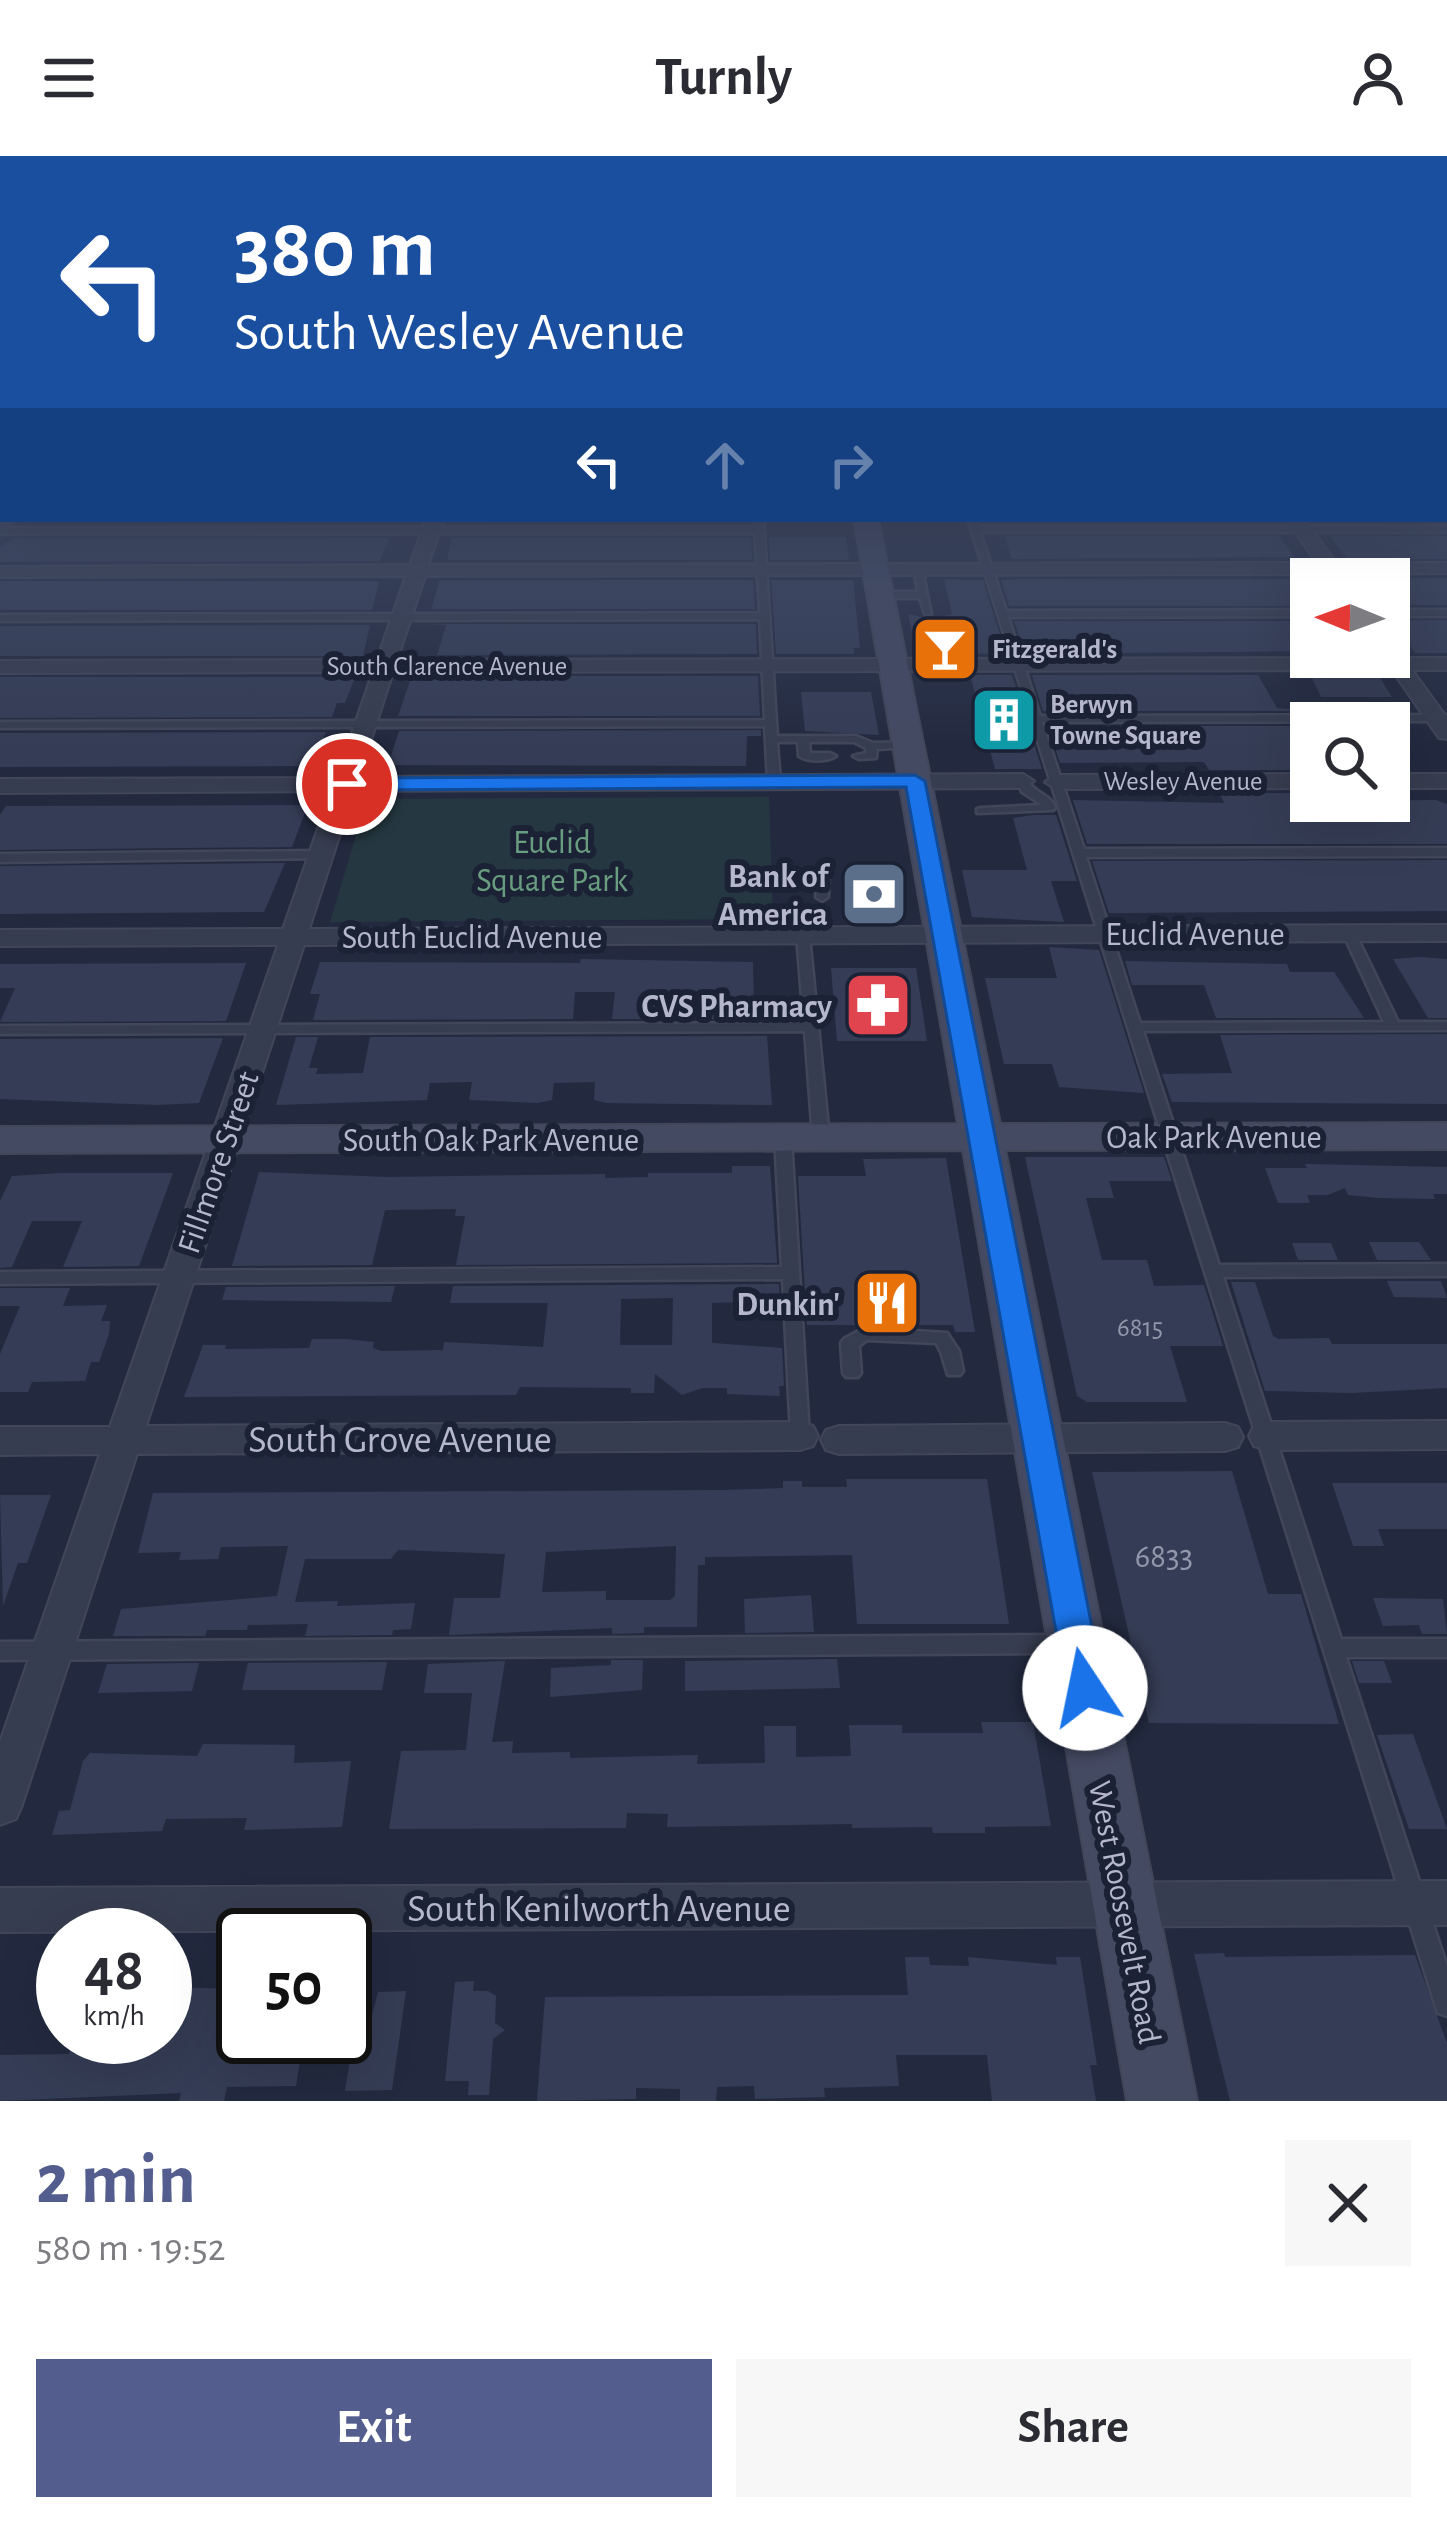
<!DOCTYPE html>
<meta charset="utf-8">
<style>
:root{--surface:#fff;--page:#f7f7f7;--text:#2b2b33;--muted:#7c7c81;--accent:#545e8e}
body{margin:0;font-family:"Alegreya Sans",sans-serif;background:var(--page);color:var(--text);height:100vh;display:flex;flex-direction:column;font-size:45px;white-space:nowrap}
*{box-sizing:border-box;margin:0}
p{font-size:39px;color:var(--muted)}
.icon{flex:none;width:66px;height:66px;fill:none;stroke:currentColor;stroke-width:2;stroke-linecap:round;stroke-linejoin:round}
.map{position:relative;height:1945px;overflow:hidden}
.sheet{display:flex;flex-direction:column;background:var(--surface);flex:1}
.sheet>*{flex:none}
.banner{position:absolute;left:0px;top:0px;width:1449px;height:366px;box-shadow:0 12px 48px #0002;background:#1a4fa0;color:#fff;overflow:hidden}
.needle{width:78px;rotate:271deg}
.controls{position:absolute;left:1290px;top:402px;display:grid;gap:24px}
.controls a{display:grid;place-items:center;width:120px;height:120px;border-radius:0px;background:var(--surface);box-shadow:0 12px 48px #0002;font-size:60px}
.speed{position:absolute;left:36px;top:1752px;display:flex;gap:24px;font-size:60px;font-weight:700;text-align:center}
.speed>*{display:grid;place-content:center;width:156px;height:156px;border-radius:50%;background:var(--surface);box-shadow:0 12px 48px #0002;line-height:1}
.speed small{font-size:30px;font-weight:400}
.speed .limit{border:6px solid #111;border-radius:18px;background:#fff;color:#111}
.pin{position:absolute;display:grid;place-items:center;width:102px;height:102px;color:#fff;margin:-51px;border:6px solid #fff;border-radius:50%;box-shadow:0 3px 12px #0007}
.me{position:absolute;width:132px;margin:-66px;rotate:349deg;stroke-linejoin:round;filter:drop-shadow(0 0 9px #0008)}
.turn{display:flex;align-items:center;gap:42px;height:252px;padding:0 36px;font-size:54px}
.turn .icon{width:156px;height:156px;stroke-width:2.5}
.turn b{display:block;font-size:84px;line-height:102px}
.lanes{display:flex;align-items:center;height:114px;padding:0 36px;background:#0003;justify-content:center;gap:60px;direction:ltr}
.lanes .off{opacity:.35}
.round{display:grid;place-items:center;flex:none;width:126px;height:126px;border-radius:0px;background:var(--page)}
.headline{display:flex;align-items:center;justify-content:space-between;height:204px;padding:0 36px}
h1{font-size:72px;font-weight:700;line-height:90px;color:var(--accent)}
.button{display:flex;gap:24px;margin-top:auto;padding:24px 36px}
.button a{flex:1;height:138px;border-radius:0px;background:var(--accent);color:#fff;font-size:48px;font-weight:700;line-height:138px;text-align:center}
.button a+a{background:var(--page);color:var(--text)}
header{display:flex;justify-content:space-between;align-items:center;height:156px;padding:0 36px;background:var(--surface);font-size:54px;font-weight:700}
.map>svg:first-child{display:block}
</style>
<header><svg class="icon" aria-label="menu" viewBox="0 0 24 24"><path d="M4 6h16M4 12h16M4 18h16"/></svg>Turnly<svg class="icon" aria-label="person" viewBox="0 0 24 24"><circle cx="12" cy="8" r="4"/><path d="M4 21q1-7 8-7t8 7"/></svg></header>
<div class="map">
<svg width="1447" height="1945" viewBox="0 0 1447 1945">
<rect width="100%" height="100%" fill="#232a40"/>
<path fill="#253841" d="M769 641 773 763 330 766 367 643Z"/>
<g fill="#353d56" fill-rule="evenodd">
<path d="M1004 380H1280L1294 401 1012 403Z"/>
<path d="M1330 380H1447V403H1347Z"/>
<path d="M769 381H846L849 404H770Z"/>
<path d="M13 382H389L380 405 0 406V392Z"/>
<path d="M452 382H751L752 404H447Z"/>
<path d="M1362 422H1447V449H1398L1389 438V423Z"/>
<path d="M944 423 983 424 1006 498 916 497 908 458 931 463 952 458Z"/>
<path d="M1019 423H1289L1307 450H1009L1001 424Z"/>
<path d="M440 424H753L755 453H431Z"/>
<path d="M771 424H853L860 492H854V498H776Z"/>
<path d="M0 425H373L379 426 372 454H0Z"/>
<path d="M1392 464H1447V497H1415Z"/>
<path d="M1014 465H1305L1311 473V495L1025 498Z"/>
<path d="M427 468H756L757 498 437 499 446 469Z"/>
<path d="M370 469 363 500H0V470Z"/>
<path d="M970 519H1012L1042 613H995Z"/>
<path d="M1032 519H1258L1277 552 1311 555H1043Z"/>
<path d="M431 520H758L760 560H398L410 525H430Z"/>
<path d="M0 521H355L345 547H337L332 561 0 562Z"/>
<path d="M1312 522H1380L1392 541H1321Z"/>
<path d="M801 536H871L879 579 805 575Z"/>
<path d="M1048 570H1311V614H1209L1204 606 1060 607Z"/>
<path d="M761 574V580H747L746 610 388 609 399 575Z"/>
<path d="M326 576 321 588H330L322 610 0 611V577Z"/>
<path d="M1220 637H1311V645L1436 644 1447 648V688H1087L1073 644 1224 647Z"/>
<path d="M308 649 292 691 0 694V659L6 650Z"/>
<path d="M1034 659H1056L1077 725H1051L1064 766 972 761 962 714H1027L1013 662Z"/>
<path d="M1447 704V755L1129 757H1109L1092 705Z"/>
<path d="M285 707 264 756 0 758V710Z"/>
<path d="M850 720H895L902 758 850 754Z"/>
<path d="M1049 791 1099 794 1144 937 1059 931 1052 908H1004L985 822H1057Z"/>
<path d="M1420 801 1447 803V862H1428L1393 803Z"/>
<path d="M581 803 753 806 754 853H764L765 863H612L615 836H575L573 863 313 864 320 838H310L320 806 580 807Z"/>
<path d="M1125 805 1287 808 1290 816H1334L1364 862H1216L1204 829H1132Z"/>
<path d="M246 807 226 865 0 866 15 832H0V808Z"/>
<path d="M831 812H916L927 885H837Z"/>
<path d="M1447 878V948L1172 946 1162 918 1232 917 1220 879Z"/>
<path d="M767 880 772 949 607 947 594 944 595 926 554 927 552 944 538 947 469 944 472 926 430 927 427 944 276 949 296 881H318L309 912H318L316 918 363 917 370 881Z"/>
<path d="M0 882V883L223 882 199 947 157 949 0 943Z"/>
<path d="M1025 1001H1164L1172 1025H1109L1114 1042H1086L1102 1104H1147L1154 1130 1204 1129 1223 1190H1170L1187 1246H1087L1077 1240Z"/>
<path d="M946 1002 975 1176H955L953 1169H807L798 1020H866L863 1003Z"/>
<path d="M1305 1008 1447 1011V1038H1433L1435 1043 1379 1042 1348 1039 1345 1032 1328 1039H1307L1310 1047H1278L1265 1012H1307Z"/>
<path d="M732 1010H770L777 1107 456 1109 465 1060H455L456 1053 385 1054 372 1109 232 1110 259 1016 388 1021 605 1018V1022L648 1021V1017H732Z"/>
<path d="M61 1017H173L139 1110 63 1111 82 1065H32L12 1111 0 1112V1045L12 1020Z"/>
<path d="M1369 1086H1419L1431 1104H1377Z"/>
<path d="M1292 1087H1331L1338 1104H1298Z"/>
<path d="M1387 1125H1441L1447 1142 1394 1141Z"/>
<path d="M1231 1126H1255L1273 1180 1279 1183 1329 1182 1332 1188H1447V1232L1351 1237 1265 1235Z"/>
<path d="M779 1128 780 1145 712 1147V1187L782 1192 784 1230H779L780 1240 727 1238V1232H702L682 1239 655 1218 654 1237H631V1232L520 1231 516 1239 184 1241 203 1189H226L225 1193 309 1192 312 1183H345L374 1186 373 1192 382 1195 443 1194 444 1186 543 1191 548 1147H450L453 1130ZM673 1142 672 1189H620L621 1143Z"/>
<path d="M395 1130 391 1146 222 1144 226 1131Z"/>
<path d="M0 1132H70L63 1150 107 1149 101 1165H110L109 1178 99 1206H91L85 1225 32 1226 28 1236H0V1198L20 1150H0Z"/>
<path d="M1232 1315 1268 1438H1301L1339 1568 1149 1567 1092 1316Z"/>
<path d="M846 1323H987L1009 1468H857L852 1399 705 1401V1409H698L697 1471H644V1477L612 1478V1472L449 1479 454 1442H500L505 1398 398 1394 391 1403H305L295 1446 338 1445 337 1450 415 1447 411 1473 393 1474 392 1479 305 1480 308 1468 248 1469 247 1474H207L205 1480H113L121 1453 277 1440 288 1390 221 1391 218 1403 179 1404 181 1396 138 1397 153 1337 723 1334 783 1332V1325H802V1331H847ZM676 1390 675 1440 670 1444H606V1435L542 1436 546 1396Z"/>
<path d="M1332 1327H1447V1373H1378L1384 1390H1353Z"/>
<path d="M0 1339H51L27 1407H18L3 1450Z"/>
<path d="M811 1439 814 1476 745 1477 744 1443Z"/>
<path d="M1373 1442 1443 1443 1447 1478H1422L1419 1469 1383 1470Z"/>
<path d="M837 1503 840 1532 685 1535V1505Z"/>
<path d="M611 1504H643L642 1534 550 1541 551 1512 611 1509Z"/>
<path d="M505 1505 492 1586 513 1585 512 1597 570 1596V1602L698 1599 697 1608 765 1607 764 1570H796V1601L851 1600 849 1569H902V1577H983L981 1566H1033L1051 1670 985 1671V1677H933L932 1671 852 1672V1668L667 1671 668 1658 627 1657 626 1672 389 1673 401 1595 466 1594 472 1537H424L428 1508Z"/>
<path d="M1352 1505H1384L1392 1527H1359Z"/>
<path d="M387 1506 382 1534H242L248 1507Z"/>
<path d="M199 1507 192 1535 98 1537 107 1508Z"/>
<path d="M1413 1578 1447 1673H1409L1377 1579Z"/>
<path d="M203 1588 295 1589 294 1607 351 1605 342 1671 244 1674 247 1662 166 1663 162 1675 52 1679 59 1655 70 1654 83 1605 90 1597 197 1600Z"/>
<path d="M1224 1797 1225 1801 1415 1799 1447 1887V1945H1230L1194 1798Z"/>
<path d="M905 1801H929L930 1809 969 1810 968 1801 1057 1809 1056 1801H1080L1097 1909H1090L1096 1945H992L987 1899H896L899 1930 824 1932 825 1941 755 1943 754 1930 717 1931 716 1945H680V1933L636 1932V1943L537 1945 545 1841 908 1839Z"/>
<path d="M474 1825 473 1835H488L496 1840 495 1867 505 1874 493 1883 489 1939H468L469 1925H445L455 1826Z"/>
<path d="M165 1831 243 1833 237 1881H304L296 1930 227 1931 224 1945H179L181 1937 0 1945V1899L69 1898 73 1881H165Z"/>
<path d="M406 1835 392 1934 345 1935 357 1859H372L378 1836Z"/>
</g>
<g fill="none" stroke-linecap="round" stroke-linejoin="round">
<g stroke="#414659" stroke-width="5">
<g id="lane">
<path d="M755 363H763L777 580H856L873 587 908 586 913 589 912 591 877 593 876 602 859 603 853 600 866 597V592L854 586H809L810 597H830L836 600C828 606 807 606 799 600L798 586H777L780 626 774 629 768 626 765 570 0 572V566L765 564 760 463 0 465V459L760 457 755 377 0 378V372L755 371Z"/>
<path d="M968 363H976L979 370H1447V376H980L1006 455 1311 454V460L1008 461 1040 560 1447 559V565L1042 566 1084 693 1447 692V700L1086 701 1140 867 1384 866 1343 777 1349 773 1355 777 1398 866H1447V874L1143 875 1219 1109 1447 1108V1120L1223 1121 1341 1483H1447V1501H1346L1447 1811V1860L1438 1857 1435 1848Z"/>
<path d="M914 411 922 413 931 458H925L920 442H880L875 439 880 436H918Z"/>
<rect x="1389" y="454" width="58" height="6"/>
<path d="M1023 622 1027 623C1035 639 1050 637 1055 652L1053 654 977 657V653L981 652 1042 649 1022 636 1017 625Z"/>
<path d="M322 695 328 699 326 702 0 706V698Z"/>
<path d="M823 710 829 714 828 741 822 745 816 741 817 714Z"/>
<path d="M822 750 828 754V779L822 783 816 779V754Z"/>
<path d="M803 775 809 779 829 981 821 986 813 981 805 875 0 878V870L804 867 797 779Z"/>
<path d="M783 977 791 982 809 1280 806 1285 800 1287 794 1285 791 1280 783 1123 0 1128V1116L782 1111 775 982Z"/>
<path d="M864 1172 947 1177 959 1195 963 1215 960 1219H948L941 1196 936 1187 867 1184 859 1190 861 1217 858 1221H846L843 1217 841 1187 844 1183Z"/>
<path d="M1068 1479 1075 1482 1078 1488 1075 1494 1068 1497 0 1504V1486Z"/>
</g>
</g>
<g stroke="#414659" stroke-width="4">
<g id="street">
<rect x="1446" y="330" width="1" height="10"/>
<rect x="0" y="333" width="3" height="10"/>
<path d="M0 359 15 363 0 375Z"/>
<path d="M426 363H444L428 409 1317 407 1286 363H1304L1336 407H1447V417L1344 418 1347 423H1329L1325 418 425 420 397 504 1383 502 1389 501 1391 493 1403 502H1447V514H1412L1447 562V583L1439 582 1392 514 393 516 359 621 1023 618 1034 625 1023 632 354 635 309 773 1447 769V785L304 789 146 1270 800 1266 813 1270 818 1280 813 1290 800 1294 137 1298 22 1649 16 1663 0 1669V1586L100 1298 0 1299V1271H110L278 789 0 790V774L283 773 331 635 0 637V623L336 622 373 516 0 517V505L377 504 406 420 0 421V411L410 409Z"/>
<path d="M1311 618V632L1056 633 1045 626 1056 619Z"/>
<rect x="1389" y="618" width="58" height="14"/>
<path d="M1447 1265V1293L1267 1294 1254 1290 1249 1280 1254 1270 1267 1266Z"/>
<path d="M1225 1267 1238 1271 1243 1281 1238 1291 1225 1295 839 1298 826 1294 821 1284 826 1274 839 1270Z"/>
<path d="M1447 1725V1769L0 1776V1732Z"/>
</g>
</g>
<g stroke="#414659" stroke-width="4">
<path id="secondary" d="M854 363H878L1000 968 1447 967V993L1005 994 1197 1945H1127L963 994 0 997V971L958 968Z"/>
</g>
<use href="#lane" fill="#373d50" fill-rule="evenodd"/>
<use href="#street" fill="#373d50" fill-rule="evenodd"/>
<use href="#secondary" fill="#454a63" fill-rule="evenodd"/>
</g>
<linearGradient id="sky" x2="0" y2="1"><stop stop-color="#131723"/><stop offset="0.54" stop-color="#3f4a64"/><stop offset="1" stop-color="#3f4a64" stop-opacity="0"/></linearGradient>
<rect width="1447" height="589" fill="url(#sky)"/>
<path fill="#1a73e8" stroke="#114b97" stroke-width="3" d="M915 619 925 625 1104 1532 1098 1543 1085 1548 1071 1543 1066 1532 906 631 347 634 336 628 347 622Z"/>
<defs>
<g id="bar-square" transform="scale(3.45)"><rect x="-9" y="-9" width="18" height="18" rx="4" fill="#e8710a" stroke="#1c2235"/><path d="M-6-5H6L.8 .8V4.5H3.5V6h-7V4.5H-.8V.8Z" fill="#fff"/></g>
<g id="building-square" transform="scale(3.45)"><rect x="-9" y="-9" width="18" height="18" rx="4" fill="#0f9aa8" stroke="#1c2235"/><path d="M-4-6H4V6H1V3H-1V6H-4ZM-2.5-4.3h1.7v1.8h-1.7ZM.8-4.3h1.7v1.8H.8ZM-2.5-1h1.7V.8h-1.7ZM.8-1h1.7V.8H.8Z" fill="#fff"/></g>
<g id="bank-square" transform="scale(3.45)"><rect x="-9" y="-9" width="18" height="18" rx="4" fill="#5c6f8a" stroke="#1c2235"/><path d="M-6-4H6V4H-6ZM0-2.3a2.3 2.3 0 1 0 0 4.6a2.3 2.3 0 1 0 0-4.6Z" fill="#fff"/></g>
<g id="pharmacy-square" transform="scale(3.45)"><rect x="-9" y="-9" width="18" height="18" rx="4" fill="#e0444e" stroke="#1c2235"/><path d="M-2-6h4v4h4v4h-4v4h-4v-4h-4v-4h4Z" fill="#fff"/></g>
<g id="restaurant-square" transform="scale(3.45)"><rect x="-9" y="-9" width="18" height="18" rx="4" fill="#e8710a" stroke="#1c2235"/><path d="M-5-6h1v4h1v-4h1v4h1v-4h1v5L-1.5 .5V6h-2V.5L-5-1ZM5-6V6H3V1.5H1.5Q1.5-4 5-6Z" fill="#fff"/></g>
</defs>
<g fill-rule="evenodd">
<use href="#bar-square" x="945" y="493"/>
<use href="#building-square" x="1004" y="564"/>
<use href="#bank-square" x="874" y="738"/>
<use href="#pharmacy-square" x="878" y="849"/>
<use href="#restaurant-square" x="887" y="1147"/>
</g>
<g text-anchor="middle" stroke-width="12" stroke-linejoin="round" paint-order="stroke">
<g font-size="27" font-weight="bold" fill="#b4b8ca" stroke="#1c2235" text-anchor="start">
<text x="992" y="502">Fitzgerald's</text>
<text x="1050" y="557">Berwyn<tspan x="1050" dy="31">Towne Square</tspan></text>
</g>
<g font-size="27" fill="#b4b8ca" stroke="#1c2235">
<text x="447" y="519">South Clarence Avenue</text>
<text x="1183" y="634">Wesley Avenue</text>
</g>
<g font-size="27" fill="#9297ab">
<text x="1140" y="1180">6815</text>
</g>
<g font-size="33" fill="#699d80" stroke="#1c2235">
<text x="552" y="697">Euclid<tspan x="552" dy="38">Square Park</tspan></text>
</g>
<g font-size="33" font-weight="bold" fill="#b4b8ca" stroke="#1c2235" text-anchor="end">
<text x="828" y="731">Bank of<tspan x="828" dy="38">America</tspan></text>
<text x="832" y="861">CVS Pharmacy</text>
<text x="840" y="1159">Dunkin'</text>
</g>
<g font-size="33" fill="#b4b8ca" stroke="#1c2235">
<text x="1195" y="789">Euclid Avenue</text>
<text x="472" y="792">South Euclid Avenue</text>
<text x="1214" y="992">Oak Park Avenue</text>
<text x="491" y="995">South Oak Park Avenue</text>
<text transform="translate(217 1006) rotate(-71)" y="12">Fillmore Street</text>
<text transform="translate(1126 1756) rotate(79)" y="12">West Roosevelt Road</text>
</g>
<g font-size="33" fill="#9297ab">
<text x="1164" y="1411">6833</text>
</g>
<g font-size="39" fill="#b4b8ca" stroke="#1c2235">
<text x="400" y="1296">South Grove Avenue</text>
<text x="599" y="1765">South Kenilworth Avenue</text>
</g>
</g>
</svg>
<div class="controls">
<a><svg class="needle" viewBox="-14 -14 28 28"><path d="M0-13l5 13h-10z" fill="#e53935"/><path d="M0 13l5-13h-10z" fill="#7c7c81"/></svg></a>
<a><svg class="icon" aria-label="search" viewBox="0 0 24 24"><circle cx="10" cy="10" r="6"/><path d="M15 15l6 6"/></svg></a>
</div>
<div class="speed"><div>48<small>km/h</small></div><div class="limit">50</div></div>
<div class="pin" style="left:347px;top:628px;background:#d93025"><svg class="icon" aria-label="arrive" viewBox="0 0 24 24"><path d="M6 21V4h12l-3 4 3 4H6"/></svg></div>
<svg class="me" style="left:1085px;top:1532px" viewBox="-20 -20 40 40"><circle r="19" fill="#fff"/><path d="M0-13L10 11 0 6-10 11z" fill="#1a73e8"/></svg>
<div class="banner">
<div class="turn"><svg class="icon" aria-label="left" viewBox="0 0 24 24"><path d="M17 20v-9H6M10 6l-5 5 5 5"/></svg><div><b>380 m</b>South Wesley Avenue</div></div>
<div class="lanes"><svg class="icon" aria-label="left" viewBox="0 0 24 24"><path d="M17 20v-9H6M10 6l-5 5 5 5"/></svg><svg class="icon off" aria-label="ahead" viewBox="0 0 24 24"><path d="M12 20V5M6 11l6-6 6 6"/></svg><svg class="icon off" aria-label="right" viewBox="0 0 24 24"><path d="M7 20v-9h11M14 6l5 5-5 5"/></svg></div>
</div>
</div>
<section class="sheet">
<div class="headline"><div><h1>2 min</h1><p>580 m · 19:52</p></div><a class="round"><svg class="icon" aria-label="close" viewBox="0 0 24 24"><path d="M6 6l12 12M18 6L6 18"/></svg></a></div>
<div class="button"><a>Exit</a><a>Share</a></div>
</section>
